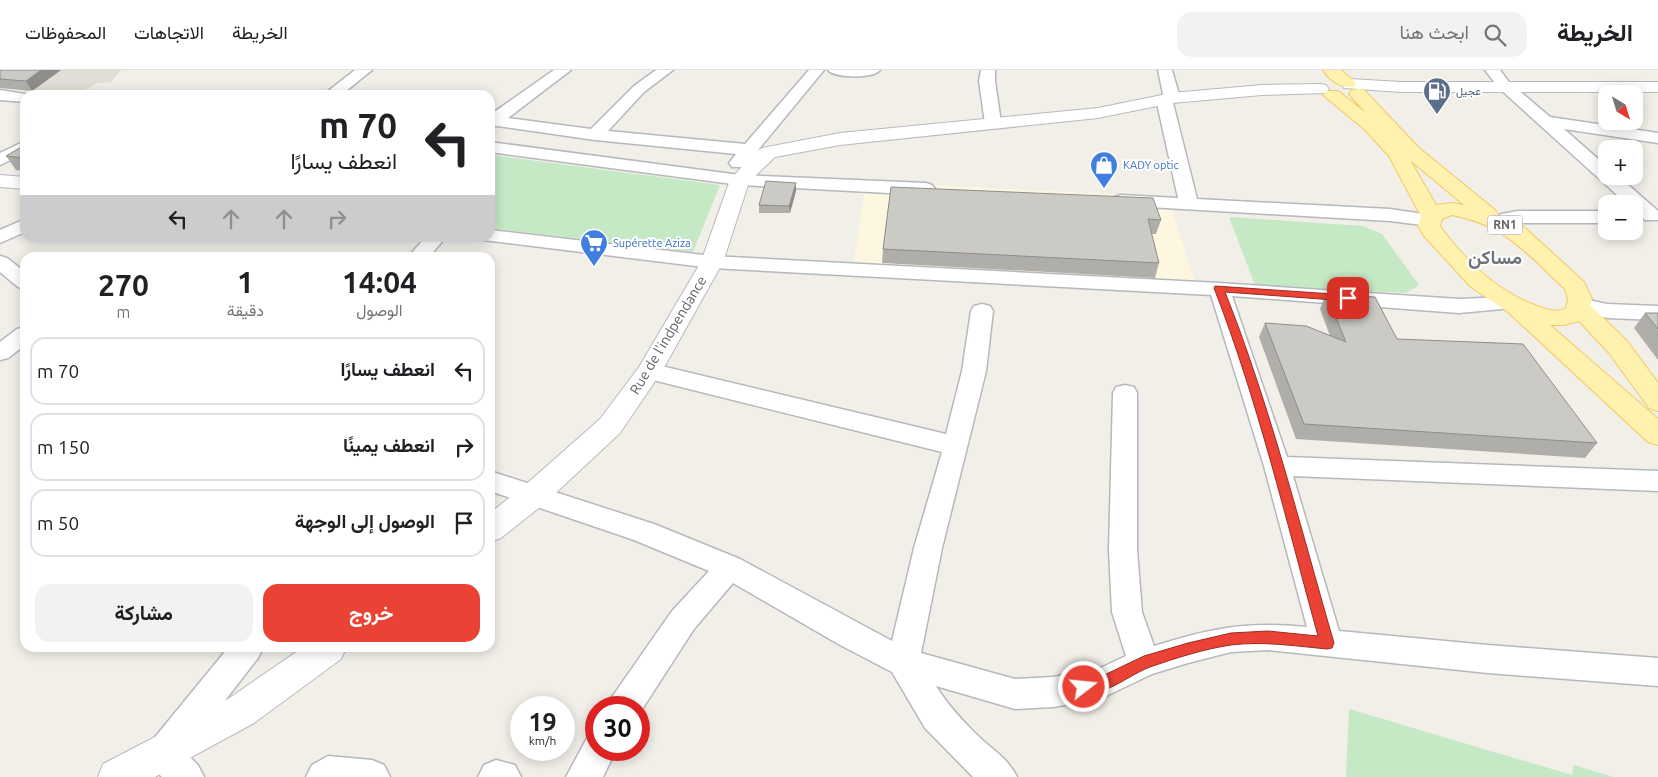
<!DOCTYPE html>
<html lang="ar">
<meta charset="utf-8">
<style>
:root{--surface:#fff;--page:#f2f2f2;--text:#202124;--muted:#757577;--line:#e0e0e0;--accent:#ea4335}
body{margin:0;font-family:Ubuntu,Vazirmatn,sans-serif;background:var(--page);color:var(--text);direction:rtl;height:100vh;display:flex;flex-direction:column;font-size:19px;white-space:nowrap}
*{box-sizing:border-box;margin:0}
p{font-size:16px;color:var(--muted)}
.icon{flex:none;width:28px;height:28px;fill:none;stroke:currentColor;stroke-width:2;stroke-linecap:round;stroke-linejoin:round}
.map{position:relative;flex:1;overflow:hidden;direction:ltr}
.details{position:absolute;left:20px;top:182px;width:475px;height:400px;display:flex;flex-direction:column;background:var(--surface);border-radius:15px;box-shadow:0 2px 12px #0003;direction:rtl}
.details>*{flex:none}
.top-card{position:absolute;left:20px;top:20px;width:475px;height:152px;border-radius:15px;box-shadow:0 2px 12px #0003;direction:rtl;background:#fff;color:var(--text);overflow:hidden}
.needle{width:32px;rotate:142deg}
.buttons{position:absolute;left:1598px;top:15px;display:grid;gap:10px}
.buttons a{display:grid;place-items:center;width:45px;height:45px;border-radius:10px;background:var(--surface);box-shadow:0 2px 12px #0003;font-size:25px}
.speed{position:absolute;left:510px;top:626px;display:flex;gap:10px;font-size:25px;font-weight:700;text-align:center}
.speed>*{display:grid;place-content:center;width:65px;height:65px;border-radius:50%;background:var(--surface);box-shadow:0 2px 12px #0003;line-height:1}
.speed small{font-size:12px;font-weight:400}
.speed .limit{border:8px solid #d22;background:#fff;color:#111}
.pin{position:absolute;display:grid;place-items:center;width:42px;height:42px;color:#fff;margin:-21px;border-radius:10px;box-shadow:0 2px 8px #0006}
.me{position:absolute;width:55px;margin:-28px;rotate:74deg;stroke-linejoin:round;filter:drop-shadow(0 0 4px #0008)}
.turn{display:flex;align-items:center;gap:18px;height:105px;padding:0 15px;font-size:22px}
.turn .icon{width:65px;height:65px;stroke-width:2.5}
.turn b{display:block;font-size:35px;line-height:42px}
.lanes{display:flex;align-items:center;height:48px;padding:0 15px;background:#0003;justify-content:center;gap:25px;direction:ltr}
.lanes .off{opacity:.35}
.eta{display:flex;justify-content:space-evenly;align-items:center;height:85px;text-align:center}
.eta b{font-size:30px;font-weight:700;line-height:35px}
.cta{display:flex;gap:10px;margin-top:auto;padding:10px 15px}
.cta a{flex:1;height:58px;border-radius:15px;background:var(--accent);color:#fff;font-size:20px;font-weight:700;line-height:58px;text-align:center}
.cta a+a{background:var(--page);color:var(--text)}
ul{padding:0;list-style:none}
li{display:flex;align-items:center;gap:15px;height:68px;margin:0 10px 8px;padding:0 5px;border:2px solid var(--line);border-radius:15px}
li div{flex:1}
li b{display:block;font-size:19px}
li em{font-style:normal}
header{display:flex;align-items:center;gap:30px;box-sizing:border-box;height:70px;padding:0 25px;background:var(--surface);border-bottom:1px solid var(--line)}
header strong{font-size:24px}
nav{display:flex;gap:28px;margin-inline-start:auto;font-size:18px}
.search{width:350px;height:45px;background:var(--page);display:flex;align-items:center;gap:12px;box-sizing:border-box;padding:0 18px;border-radius:15px;color:var(--muted);font-size:19px}
.map>svg:first-child{display:block}
</style>
<header>
<strong>الخريطة</strong>
<div class="search"><svg class="icon" aria-label="search" viewBox="0 0 24 24"><circle cx="10" cy="10" r="6"/><path d="M15 15l6 6"/></svg>ابحث هنا</div>
<nav><a>الخريطة</a><a>الاتجاهات</a><a>المحفوظات</a></nav>
</header>
<div class="map">
<svg width="1658" height="707" viewBox="0 0 1658 707">
<rect width="100%" height="100%" fill="#f1efe8"/>
<path fill="#fef7e0" d="M866 112 1168 127 1199 225 852 205Z"/>
<path fill="#e1ded6" d="M61 0H121L111 12 97 13 77 25 26 24Z"/>
<g fill="#c5e8c5">
<path d="M490 85 720 115 693 182 490 158Z"/>
<path d="M1229 147 1363 156 1382 164 1419 215 1406 223 1255 215Z"/>
<path d="M1349 639 1572 705 1574 695 1613 707H1346Z"/>
</g>
<g fill="none" stroke-linecap="round" stroke-linejoin="round">
<g stroke="#b5b8bc" stroke-width="3">
<g id="street">
<path d="M355 0H372L341 25H323Z"/>
<path d="M554 0H571L508 48 591 59 634 16 656 0H673L644 22 608 61 745 74 809 0H824L744 97H732L729 93 736 84 595 70 490 55V45Z"/>
<path d="M828 0H880C874 9 834 8 828 0Z"/>
<path d="M981 0H995V11L1001 53 999 56H987L985 53 979 11Z"/>
<path d="M1158 0H1172L1180 28 1173 33 1197 129 1390 139 1437 146 1440 150 1437 154 1430 156 1390 151 1114 135 1112 131 1114 127 1121 125 1178 128 1156 29 1163 24Z"/>
<path d="M1485 0H1500L1509 12 1550 47 1658 63V73L1564 59 1606 96V106H1618L1658 141V150H1645L1634 140V134H1627L1499 18Z"/>
<path d="M0 20 31 25H25V32L0 30Z"/>
<path d="M25 71V83L0 95V83Z"/>
<path d="M490 72 740 105 926 113 932 115 935 119 932 123 926 125 740 115 490 82Z"/>
<path d="M1518 141H1606V153H1518L1501 158 1494 156 1491 152 1501 144Z"/>
<path d="M25 149V162L0 173V160Z"/>
<path d="M490 160 712 186 1219 213 1459 229 1505 227 1513 228 1516 233 1513 238 1459 243 1232 226 1287 387 1658 401V421L1293 406 1339 561 1488 575 1658 588V616L1488 603 1268 580 1231 582 1188 593 1152 604 1100 629 1053 637 1015 639 936 616C947 634 961 649 976 664 991 679 1008 688 1017 707H973L925 658 892 602 840 575 733 513 694 559 639 644V638H608L612 627 672 541 709 501 634 470 490 421V401L654 454 740 489 892 571 914 478 942 382 649 309 641 306 637 301 641 296 649 293 946 364 962 301 971 241 974 236 982 234 990 236 993 241 986 301 942 478 921 583 1015 609 1053 607 1096 600 1126 586 1112 542 1109 480 1113 323 1116 317 1125 315 1134 317 1137 323V480L1142 542 1154 576C1212 558 1246 551 1307 557L1264 396 1211 225 712 198 483 170 481 168H490Z"/>
<path d="M425 168H445L428 188H407Z"/>
<path d="M0 186 7 188 25 202V219L18 217 0 202Z"/>
<path d="M1579 228 1607 234 1658 236V250L1607 248 1571 240 1568 235 1571 230Z"/>
<path d="M25 257V275L8 288 0 290V272L17 259Z"/>
<path d="M228 578H263L258 588 185 682 198 695 204 707H162L151 696 146 684 151 672Z"/>
<path d="M596 665V680H616L603 707H566L587 668Z"/>
<path d="M328 686 372 690 384 695 390 707H306L312 695Z"/>
<path d="M496 690 515 695 521 707H478L484 695Z"/>
</g>
</g>
<g stroke="#b6babf" stroke-width="2">
<g id="secondary">
<path d="M1350 9 1401 12H1658V22H1401L1344 18 1342 14 1344 10Z"/>
<path d="M1320 14 1326 15 1329 19 1326 23 1262 25 1172 33 1098 48 840 75 775 87 749 112 723 192 662 301 620 363 545 433 501 468 490 472V443L523 417 600 349 639 297 701 192 730 110 755 82 762 78 840 63 1098 38 1172 23 1262 15Z"/>
<path d="M0 105 25 107V119L0 117Z"/>
<path d="M302 578H346L341 589 254 653 155 707H98L103 694 228 629Z"/>
</g>
</g>
<g stroke="#f2c960" stroke-width="2">
<g id="primary">
<path d="M1323 0H1341L1356 13 1354 17C1342 19 1329 10 1323 0Z"/>
<path d="M1358 19 1364 20 1419 78 1495 140 1498 145 1523 156 1584 212 1592 229 1590 235 1627 271 1658 313V341L1649 338 1609 283 1579 251 1564 255H1550L1658 349V375L1648 372 1508 242 1471 217 1424 166 1418 156 1421 146 1389 86 1364 59 1323 25 1326 21H1338L1366 43 1349 24 1352 20ZM1410 90 1464 135 1452 133 1436 135ZM1452 145C1506 155 1527 184 1565 219L1568 229 1566 238C1557 243 1549 240 1540 237 1499 223 1465 191 1440 156L1442 149Z"/>
</g>
</g>
<use href="#street" fill="#fff" fill-rule="evenodd"/>
<use href="#secondary" fill="#fff" fill-rule="evenodd"/>
<use href="#primary" fill="#fff2af" fill-rule="evenodd"/>
</g>
<g fill="#afaea9">
<path d="M0 0H61L32 21 0 18Z"/>
<path d="M25 75V101L16 100 6 86Z"/>
<path d="M891 117 1161 150 1156 164H1151L1159 193 1155 208 882 193 883 179Z"/>
<path d="M796 121 790 143H759V135Z"/>
<path d="M1326 224 1397 269 1597 373 1585 388 1296 369 1259 267 1265 253 1330 266 1320 239Z"/>
<path d="M1645 243H1658V290L1634 258Z"/>
</g>
<g fill="#8f8d8a">
<path d="M41 0H61L32 21 26 11Z"/>
<path d="M796 113V121L790 143 789 136Z"/>
</g>
<g fill="#cccac5" stroke="#8f8d8a">
<path d="M0 0H41L26 11 0 9Z"/>
<path d="M25 75V88L6 86Z"/>
<path d="M766 111 796 113 789 136 759 135Z"/>
<path d="M891 117 1153 128 1161 150 1148 149 1159 193 883 179Z"/>
<path d="M1326 224 1375 227 1397 269 1523 274 1597 373 1304 354 1265 253 1306 256 1346 272Z"/>
<path d="M1645 243H1658V259Z"/>
</g>
<path fill="#ea4335" stroke="#982c22" d="M1215 216 1348 225 1353 228 1348 231 1225 222C1270 335 1300 456 1334 573L1332 578 1327 579C1295 576 1263 571 1231 575 1204 579 1176 588 1150 597 1130 604 1101 630 1079 622L1077 617 1079 612 1098 608 1144 586 1188 573 1231 563 1268 561 1318 566C1286 450 1258 331 1214 218Z"/>
<defs>
<g id="fuel-pin" transform="scale(1.4375)"><path d="M0 17L-7.5 6A9.5 9.5 0 1 1 7.5 6Z" fill="#5c6f8a" stroke="#fff"/><path d="M-5.5-6h7V0h2V4h1.3V-2.5L3-4.5l.8-.8L6-3V5H2.5V1h-1V6h-7ZM-4.2-4.7v3.2H.2V-4.7Z" fill="#fff"/></g>
<g id="shop-pin" transform="scale(1.4375)"><path d="M0 17L-7.5 6A9.5 9.5 0 1 1 7.5 6Z" fill="#3f7fe0" stroke="#fff"/><path d="M-5-2.5h2.3a2.7 3.5 0 0 1 5.4 0H5L5.5 6h-11ZM-1.5-2.5h3a1.5 2.3 0 0 0-3 0Z" fill="#fff"/></g>
<g id="supermarket-pin" transform="scale(1.4375)"><path d="M0 17L-7.5 6A9.5 9.5 0 1 1 7.5 6Z" fill="#3f7fe0" stroke="#fff"/><path d="M-6-5.5h2.5l.6 2H6L4.5 2H-2.5L-4.4-4H-6ZM-1.5 3.2a1.3 1.3 0 1 0 .1 0ZM3 3.2a1.3 1.3 0 1 0 .1 0Z" fill="#fff"/></g>
</defs>
<g fill-rule="evenodd">
<use href="#fuel-pin" x="1437" y="21"/>
<use href="#shop-pin" x="1104" y="95"/>
<use href="#supermarket-pin" x="594" y="173"/>
</g>
<g text-anchor="middle" stroke-width="4" stroke-linejoin="round" paint-order="stroke">
<g font-size="11" fill="#4e5e75" stroke="#fff" text-anchor="start">
<text x="1456" y="25">عجيل</text>
</g>
<g font-size="11" fill="#366cbe" stroke="#fff" text-anchor="start">
<text x="1123" y="99">KADY optic</text>
<text x="613" y="177">Supérette Aziza</text>
</g>
<rect fill="#fff" stroke="#8f9295" stroke-width="1" x="1487.5" y="145.5" width="35" height="19" rx="4"/>
<g font-size="12" font-weight="bold" fill="#5f6368">
<text x="1505" y="159">RN1</text>
</g>
<g font-size="14" fill="#5f6368" stroke="#fff">
<text transform="translate(668 265) rotate(-59)" y="5">Rue de l'indpendance</text>
</g>
<g font-size="19" font-weight="bold" fill="#70757a" stroke="#fff">
<text x="1495" y="194">مساكن</text>
</g>
</g>
</svg>
<div class="buttons">
<a><svg class="needle" viewBox="-14 -14 28 28"><path d="M0-13l5 13h-10z" fill="#e53935"/><path d="M0 13l5-13h-10z" fill="#757577"/></svg></a>
<a>+</a>
<a>−</a>
</div>
<div class="speed"><div>19<small>km/h</small></div><div class="limit">30</div></div>
<div class="pin" style="left:1348px;top:228px;background:#d93025"><svg class="icon" aria-label="arrive" viewBox="0 0 24 24"><path d="M6 21V4h12l-3 4 3 4H6"/></svg></div>
<svg class="me" style="left:1084px;top:617px" viewBox="-20 -20 40 40"><circle r="17" fill="#ea4335" stroke="#fff" stroke-width="3"/><path d="M0-11L8 9 0 5-8 9z" fill="#fff"/></svg>
<div class="top-card">
<div class="turn"><svg class="icon" aria-label="left" viewBox="0 0 24 24"><path d="M17 20v-9H6M10 6l-5 5 5 5"/></svg><div><b>70 m</b>انعطف يسارًا</div></div>
<div class="lanes"><svg class="icon" aria-label="left" viewBox="0 0 24 24"><path d="M17 20v-9H6M10 6l-5 5 5 5"/></svg><svg class="icon off" aria-label="ahead" viewBox="0 0 24 24"><path d="M12 20V5M6 11l6-6 6 6"/></svg><svg class="icon off" aria-label="ahead" viewBox="0 0 24 24"><path d="M12 20V5M6 11l6-6 6 6"/></svg><svg class="icon off" aria-label="right" viewBox="0 0 24 24"><path d="M7 20v-9h11M14 6l5 5-5 5"/></svg></div>
</div>
<section class="details">
<div class="eta">
<div><b>14:04</b><p>الوصول</p></div>
<div><b>1</b><p>دقيقة</p></div>
<div><b>270</b><p>m</p></div>
</div>
<ul>
<li><svg class="icon" aria-label="left" viewBox="0 0 24 24"><path d="M17 20v-9H6M10 6l-5 5 5 5"/></svg><div><b>انعطف يسارًا</b></div><em>70 m</em></li>
<li><svg class="icon" aria-label="right" viewBox="0 0 24 24"><path d="M7 20v-9h11M14 6l5 5-5 5"/></svg><div><b>انعطف يمينًا</b></div><em>150 m</em></li>
<li><svg class="icon" aria-label="arrive" viewBox="0 0 24 24"><path d="M6 21V4h12l-3 4 3 4H6"/></svg><div><b>الوصول إلى الوجهة</b></div><em>50 m</em></li>
</ul>
<div class="cta"><a>خروج</a><a>مشاركة</a></div>
</section>
</div>
